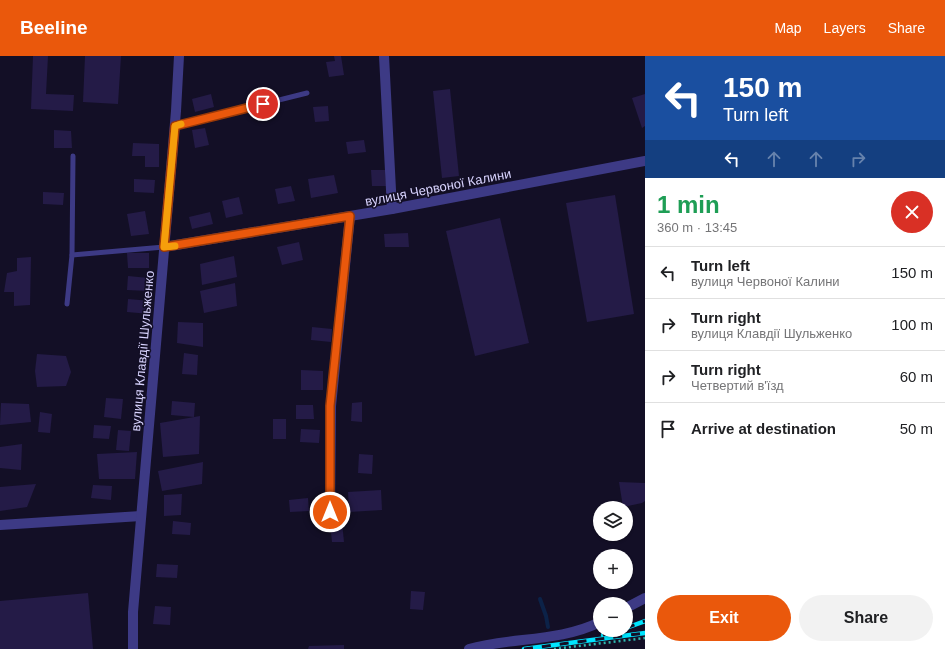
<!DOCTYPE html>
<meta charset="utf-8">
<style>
:root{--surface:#fff;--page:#f2f2f2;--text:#202124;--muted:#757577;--line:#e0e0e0;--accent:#ea580c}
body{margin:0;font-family:Arial,sans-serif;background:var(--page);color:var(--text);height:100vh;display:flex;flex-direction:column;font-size:15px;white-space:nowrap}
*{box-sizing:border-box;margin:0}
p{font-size:13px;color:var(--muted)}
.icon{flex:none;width:22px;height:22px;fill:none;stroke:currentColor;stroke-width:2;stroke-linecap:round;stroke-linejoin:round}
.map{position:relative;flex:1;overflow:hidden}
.sheet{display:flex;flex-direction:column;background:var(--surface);width:300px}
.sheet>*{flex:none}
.guide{background:#1a4fa0;color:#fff;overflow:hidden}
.buttons{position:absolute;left:593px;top:445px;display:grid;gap:8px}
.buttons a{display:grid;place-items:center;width:40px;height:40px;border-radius:50%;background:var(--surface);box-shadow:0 1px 3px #0004;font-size:20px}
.pin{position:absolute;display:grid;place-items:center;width:34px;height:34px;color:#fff;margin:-17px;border:2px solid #fff;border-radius:50%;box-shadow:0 1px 4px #0007}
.me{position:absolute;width:44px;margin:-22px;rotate:0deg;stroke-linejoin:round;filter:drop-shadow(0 0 3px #0008)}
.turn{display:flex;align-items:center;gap:14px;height:84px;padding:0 12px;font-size:18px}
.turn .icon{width:52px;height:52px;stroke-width:2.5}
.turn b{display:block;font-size:28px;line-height:34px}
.lanes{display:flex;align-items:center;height:38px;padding:0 12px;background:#0003;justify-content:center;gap:20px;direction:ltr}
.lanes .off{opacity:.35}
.round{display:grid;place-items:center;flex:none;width:42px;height:42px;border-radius:21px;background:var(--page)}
.headline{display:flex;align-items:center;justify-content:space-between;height:68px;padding:0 12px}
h1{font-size:24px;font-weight:700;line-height:30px;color:#1e9e55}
.button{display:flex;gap:8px;margin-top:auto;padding:8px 12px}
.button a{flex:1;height:46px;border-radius:24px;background:var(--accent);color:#fff;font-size:16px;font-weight:700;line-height:46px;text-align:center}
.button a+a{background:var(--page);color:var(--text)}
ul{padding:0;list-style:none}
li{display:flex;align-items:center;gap:12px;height:52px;padding:0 12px;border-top:1px solid var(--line)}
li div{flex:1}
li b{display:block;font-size:15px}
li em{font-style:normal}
header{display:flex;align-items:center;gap:24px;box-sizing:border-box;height:56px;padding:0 20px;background:var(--accent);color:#fff}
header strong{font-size:19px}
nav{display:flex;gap:22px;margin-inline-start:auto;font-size:14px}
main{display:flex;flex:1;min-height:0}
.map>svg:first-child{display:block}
</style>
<header>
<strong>Beeline</strong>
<nav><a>Map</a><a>Layers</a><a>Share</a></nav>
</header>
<main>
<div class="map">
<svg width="645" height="593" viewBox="0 0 645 593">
<rect width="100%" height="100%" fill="#130f26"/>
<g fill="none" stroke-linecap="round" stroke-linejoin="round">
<path stroke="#0c2248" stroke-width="4" d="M540 543 546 560 548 571"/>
</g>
<g fill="#241b47">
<path d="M33 0H48L46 38 74 39 73 55 31 53Z"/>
<path d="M85 0H121L118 48 83 46Z"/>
<path d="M334 0H341L344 19 329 21 326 6 335 5Z"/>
<path d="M450 33 459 120 442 122 433 35Z"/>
<path d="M211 38 214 51 195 56 192 43Z"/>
<path d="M645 38V70L642 72 632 42Z"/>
<path d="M328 50 329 65 315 66 313 51Z"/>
<path d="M205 72 209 89 195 92 192 74Z"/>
<path d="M54 74 71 75 72 92H54Z"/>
<path d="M364 84 366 96 348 98 346 86Z"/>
<path d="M133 87 159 88V111H145V100H132Z"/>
<path d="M371 114H385L386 130H372Z"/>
<path d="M334 119 338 137 311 142 308 123Z"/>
<path d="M134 123 155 124 154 137 134 136Z"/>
<path d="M291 130 295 145 278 148 275 133Z"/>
<path d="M43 136 64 137 63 149 43 148Z"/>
<path d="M615 139 634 258 587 266 566 147Z"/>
<path d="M239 141 243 158 226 162 222 145Z"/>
<path d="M145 155 149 178 131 180 127 158Z"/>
<path d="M210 156 213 168 192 173 189 161Z"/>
<path d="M500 162 529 287 475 300 446 175Z"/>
<path d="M408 177 409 191H385L384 178Z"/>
<path d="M299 186 303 204 282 209 277 191Z"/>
<path d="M127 197H149V212H128Z"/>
<path d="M234 200 237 221 202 229 200 208Z"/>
<path d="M31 201 30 249 14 250V236H4L7 217 17 215V202Z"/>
<path d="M128 220 149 222 148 235 127 234Z"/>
<path d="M235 227 237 250 204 257 200 235Z"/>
<path d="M128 243 151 245 150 258 127 256Z"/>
<path d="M178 266 203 267V291L177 287Z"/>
<path d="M312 271 332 273 331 286 311 284Z"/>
<path d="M184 297 198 299 197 319 182 318Z"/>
<path d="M37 298 66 300 71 316 66 330 37 331 35 315Z"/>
<path d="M301 314 323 315V334H301Z"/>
<path d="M106 342 123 343 121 363 104 361Z"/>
<path d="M172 345 195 347 194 361 171 359Z"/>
<path d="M362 346V366L351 365 352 347Z"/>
<path d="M1 347 29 348 31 366 0 369Z"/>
<path d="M296 349H313L314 363H296Z"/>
<path d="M40 356 52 358 50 377 38 376Z"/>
<path d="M200 360 199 398 163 401 160 367Z"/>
<rect x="273" y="363" width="13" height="20"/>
<path d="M94 369 111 370 109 383 93 382Z"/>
<path d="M301 373 320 374 319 387 300 386Z"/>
<path d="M118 374 131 375 129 395 116 394Z"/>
<path d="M22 388 21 414 0 412V391Z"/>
<path d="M137 396 135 423H99L97 398Z"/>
<path d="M359 398 373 399 372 418 358 417Z"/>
<path d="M203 406 202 428 162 435 158 415Z"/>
<path d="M619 426 645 427V445L642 447 623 451Z"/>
<path d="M36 428 27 451 0 455V431Z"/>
<path d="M93 429 112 430 111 444 91 442Z"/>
<path d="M381 434 382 454 349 456 348 436Z"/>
<path d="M182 438 181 459 164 460V439Z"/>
<path d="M308 442 309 455 290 456 289 444Z"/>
<path d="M173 465 191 467 190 479 172 478Z"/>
<path d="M342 466 344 486H332L330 467Z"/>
<path d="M157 508 178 509 177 522 156 521Z"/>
<path d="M411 535 425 536 423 554 410 553Z"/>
<path d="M88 537 93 593H0V545Z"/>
<path d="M155 550 171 551 170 569 153 568Z"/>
<path d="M344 589V593H308L309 590Z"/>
</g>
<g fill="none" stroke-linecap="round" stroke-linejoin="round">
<path stroke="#2fb8b0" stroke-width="2.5" stroke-dasharray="2 3" stroke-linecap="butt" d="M554 593 645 582"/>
<g stroke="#3d3a85" stroke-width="5">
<path d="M175 70 307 37"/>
<path d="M72 199 164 191"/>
<path d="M67 248 72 199 73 100"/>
</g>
<g stroke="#3d3a85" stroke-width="10">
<path d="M384 0 392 153"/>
<path d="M164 191 392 153 645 105"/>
<path d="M330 456 331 350 350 160"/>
<path d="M0 469 141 460"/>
<path d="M626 552 645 542"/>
<path d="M133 593V556L176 55 179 0"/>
<path d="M469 593C511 581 560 586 600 566"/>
</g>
<g stroke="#00e5ff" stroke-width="4.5">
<g id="rail">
<path d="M626 572 645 565"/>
<path d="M603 579 618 574"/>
<path d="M524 593 645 577"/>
</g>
</g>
<use href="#rail" stroke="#130f26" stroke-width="3" stroke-dasharray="9" stroke-linecap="butt"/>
</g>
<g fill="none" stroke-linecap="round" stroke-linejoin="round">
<g stroke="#983908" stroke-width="10">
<path id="route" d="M263 48 175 70 164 191 350 160 330 350V456"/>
</g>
<use href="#route" stroke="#ea580c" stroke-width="7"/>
<path stroke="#f59e0b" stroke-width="7" d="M175 190 164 191 175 70 181 68"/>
</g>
<g text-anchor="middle" stroke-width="3" stroke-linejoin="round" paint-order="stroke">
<g font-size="13" fill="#d9d4ff" stroke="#130f26">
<text transform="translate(438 131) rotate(-11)" y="5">вулиця Червоної Калини</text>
<text transform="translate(142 295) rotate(-85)" y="5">вулиця Клавдії Шульженко</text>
</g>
</g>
</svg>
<div class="buttons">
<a><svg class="icon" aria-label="layers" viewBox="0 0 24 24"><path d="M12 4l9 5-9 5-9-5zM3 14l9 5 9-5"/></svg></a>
<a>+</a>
<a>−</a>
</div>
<div class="pin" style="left:263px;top:48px;background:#d93025"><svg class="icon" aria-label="arrive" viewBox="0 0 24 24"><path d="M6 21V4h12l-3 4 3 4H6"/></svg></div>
<svg class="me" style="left:330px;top:456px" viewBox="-20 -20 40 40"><circle r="17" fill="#ea580c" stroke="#fff" stroke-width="3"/><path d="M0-11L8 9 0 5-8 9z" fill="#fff"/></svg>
</div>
<section class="sheet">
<div class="guide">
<div class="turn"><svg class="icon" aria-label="left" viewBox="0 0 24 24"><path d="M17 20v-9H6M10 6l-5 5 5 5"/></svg><div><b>150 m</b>Turn left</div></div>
<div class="lanes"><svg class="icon" aria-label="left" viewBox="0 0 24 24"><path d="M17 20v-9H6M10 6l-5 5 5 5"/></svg><svg class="icon off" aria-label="ahead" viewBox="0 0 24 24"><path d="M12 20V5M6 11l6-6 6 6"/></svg><svg class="icon off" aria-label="ahead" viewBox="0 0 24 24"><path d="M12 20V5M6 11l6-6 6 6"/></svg><svg class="icon off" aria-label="right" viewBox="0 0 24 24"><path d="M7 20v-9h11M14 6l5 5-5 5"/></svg></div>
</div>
<div class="headline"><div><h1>1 min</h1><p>360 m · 13:45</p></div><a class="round" style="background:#d93025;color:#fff"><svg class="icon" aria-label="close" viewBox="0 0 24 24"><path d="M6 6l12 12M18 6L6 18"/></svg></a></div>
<ul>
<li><svg class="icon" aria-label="left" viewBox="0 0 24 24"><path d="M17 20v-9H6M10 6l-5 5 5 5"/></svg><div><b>Turn left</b><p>вулиця Червоної Калини</p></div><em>150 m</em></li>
<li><svg class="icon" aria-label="right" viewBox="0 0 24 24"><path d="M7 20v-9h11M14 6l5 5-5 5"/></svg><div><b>Turn right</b><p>вулиця Клавдії Шульженко</p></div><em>100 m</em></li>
<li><svg class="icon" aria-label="right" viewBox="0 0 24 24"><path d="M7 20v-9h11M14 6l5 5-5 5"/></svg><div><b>Turn right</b><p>Четвертий в'їзд</p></div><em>60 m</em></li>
<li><svg class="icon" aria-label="arrive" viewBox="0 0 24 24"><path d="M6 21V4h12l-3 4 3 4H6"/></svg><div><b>Arrive at destination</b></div><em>50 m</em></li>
</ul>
<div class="button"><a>Exit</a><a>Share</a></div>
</section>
</main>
